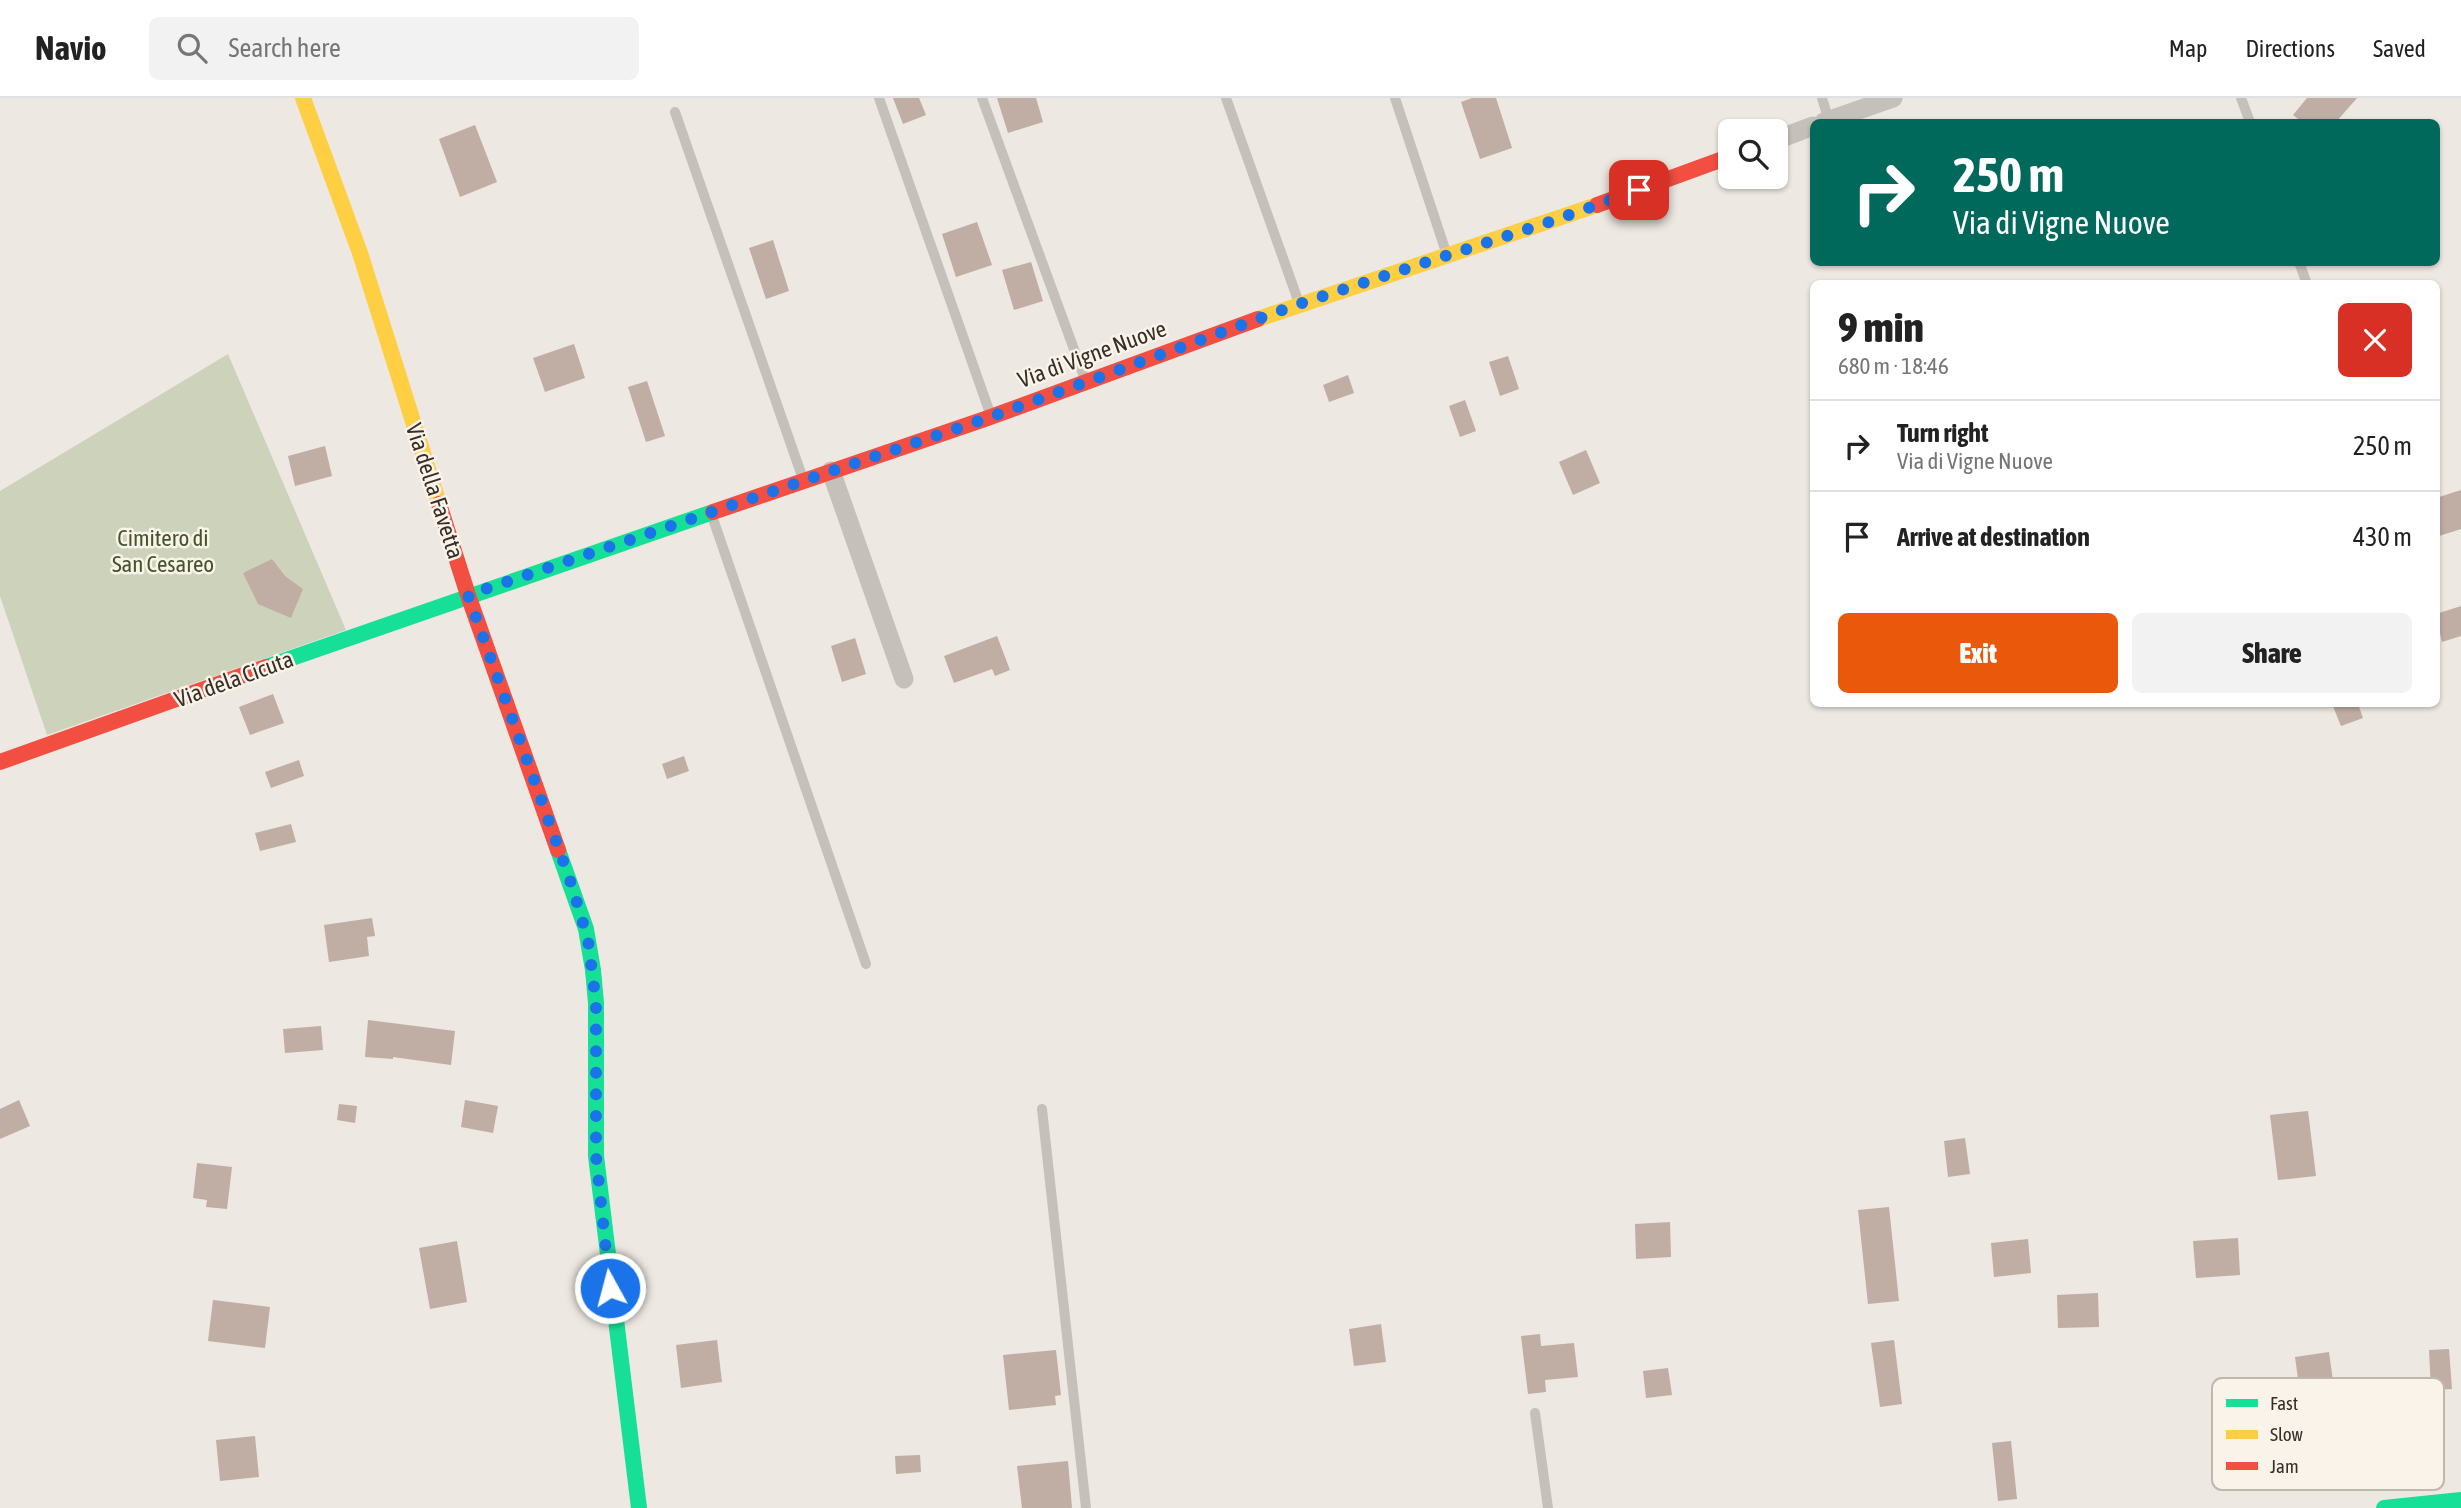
<!DOCTYPE html>
<meta charset="utf-8">
<style>
:root{--surface:#fff;--page:#f2f2f2;--text:#222;--muted:#767676;--line:#e0e0e0;--accent:#ea580c}
body{margin:0;font-family:"Asap Condensed",sans-serif;background:var(--page);color:var(--text);height:100vh;display:flex;flex-direction:column;font-size:26px;white-space:nowrap}
*{box-sizing:border-box;margin:0}
p{font-size:23px;color:var(--muted)}
.icon{flex:none;width:38px;height:38px;fill:none;stroke:currentColor;stroke-width:2;stroke-linecap:round;stroke-linejoin:round}
.map{position:relative;flex:1;overflow:hidden}
.side{position:absolute;left:1810px;top:182px;width:630px;height:427px;display:flex;flex-direction:column;background:var(--surface);border-radius:10px;box-shadow:0 2px 5px #0004}
.side>*{flex:none}
.banner{position:absolute;left:1810px;top:21px;width:630px;height:147px;border-radius:10px;box-shadow:0 2px 5px #0004;background:#00695c;color:#fff;overflow:hidden}
.fabs{position:absolute;left:1718px;top:21px;display:grid;gap:14px}
.fabs a{display:grid;place-items:center;width:70px;height:70px;border-radius:10px;background:var(--surface);box-shadow:0 2px 5px #0004;font-size:35px}
.pin{position:absolute;display:grid;place-items:center;width:60px;height:60px;color:#fff;margin:-30px;border-radius:14px;box-shadow:0 4px 10px #0006}
.me{position:absolute;width:77px;margin:-38px;rotate:353deg;stroke-linejoin:round;filter:drop-shadow(0 0 5px #0008)}
.turn{display:flex;align-items:center;gap:24px;height:147px;padding:0 28px;font-size:32px}
.turn .icon{width:91px;height:91px;stroke-width:2.5}
.turn b{display:block;font-size:49px;line-height:60px}
.round{display:grid;place-items:center;flex:none;width:74px;height:74px;border-radius:10px;background:var(--page)}
.summary{display:flex;align-items:center;justify-content:space-between;height:119px;padding:0 28px}
h1{font-size:42px;font-weight:800;line-height:52px}
.button{display:flex;gap:14px;margin-top:auto;padding:14px 28px}
.button a{flex:1;height:80px;border-radius:10px;background:var(--accent);color:#fff;font-size:28px;font-weight:800;line-height:80px;text-align:center}
.button a+a{background:var(--page);color:var(--text)}
ul{padding:0;list-style:none}
li{display:flex;align-items:center;gap:21px;height:91px;padding:0 28px;border-top:2px solid var(--line)}
li div{flex:1}
li b{display:block;font-size:26px}
li em{font-style:normal}
header{display:flex;align-items:center;gap:42px;box-sizing:border-box;height:98px;padding:0 35px;background:var(--surface);border-bottom:2px solid var(--line)}
header strong{font-size:33px}
nav{display:flex;gap:38px;margin-inline-start:auto;font-size:24px}
.search{width:490px;height:63px;background:var(--page);display:flex;align-items:center;gap:18px;box-sizing:border-box;padding:0 24px;border-radius:10px;color:var(--muted);font-size:26px}
.map>svg:first-child{display:block}
</style>
<header>
<strong>Navio</strong>
<div class="search"><svg class="icon" aria-label="search" viewBox="0 0 24 24"><circle cx="10" cy="10" r="6"/><path d="M15 15l6 6"/></svg>Search here</div>
<nav><a>Map</a><a>Directions</a><a>Saved</a></nav>
</header>
<div class="map">
<svg width="2461" height="1410" viewBox="0 0 2461 1410">
<rect width="100%" height="100%" fill="#ede8e1"/>
<path fill="#cdd3bb" d="M228 256 346 532 47 637 0 498V393Z"/>
<g fill="#c0ada3">
<path d="M893 0H919L926 17 903 26Z"/>
<path d="M997 0H1036L1043 24 1008 35Z"/>
<path d="M1472 0H1496L1512 50 1480 61 1461 4Z"/>
<path d="M2307 0H2357L2336 24H2302L2293 17Z"/>
<path d="M475 27 497 84 460 99 439 41Z"/>
<path d="M977 124 992 167 956 179 942 136Z"/>
<path d="M773 142 789 193 766 201 749 150Z"/>
<path d="M1031 164 1043 203 1014 212 1002 172Z"/>
<path d="M574 246 585 280 545 294 533 260Z"/>
<path d="M1508 258 1519 291 1500 298 1489 264Z"/>
<path d="M1348 277 1354 295 1329 304 1323 287Z"/>
<path d="M647 283 665 338 646 344 628 289Z"/>
<path d="M1465 302 1476 333 1460 339 1449 308Z"/>
<path d="M325 348 332 378 295 388 288 358Z"/>
<path d="M1586 352 1600 385 1573 397 1559 364Z"/>
<path d="M2461 392V431L2436 439V400Z"/>
<path d="M272 461 285 478 303 491 291 520 258 506 243 475Z"/>
<path d="M2461 508V538L2442 544 2436 516Z"/>
<path d="M997 538 1010 572 995 578 992 571 954 585 944 558Z"/>
<path d="M855 540 866 576 842 584 831 548Z"/>
<path d="M273 596 284 625 250 637 239 609Z"/>
<path d="M2332 606H2358L2363 620 2341 628Z"/>
<path d="M684 658 689 673 667 681 662 666Z"/>
<path d="M299 662 304 678 271 690 265 674Z"/>
<path d="M291 726 296 744 260 753 255 735Z"/>
<path d="M372 820 375 838 367 839 369 858 329 864 324 827Z"/>
<path d="M368 922 455 933 451 967 393 959V961L365 959Z"/>
<path d="M321 928 323 952 285 955 283 931Z"/>
<path d="M19 1002 30 1028 0 1041V1011Z"/>
<path d="M465 1002 498 1008 493 1035 461 1029Z"/>
<path d="M339 1006 357 1008 355 1025 337 1022Z"/>
<path d="M2308 1013 2316 1078 2278 1082 2270 1017Z"/>
<path d="M1965 1040 1970 1076 1948 1079 1944 1043Z"/>
<path d="M197 1065 232 1069 227 1111 206 1109 207 1102 193 1100Z"/>
<path d="M1889 1109 1899 1203 1868 1206 1858 1112Z"/>
<path d="M1670 1124 1671 1159 1636 1161 1635 1126Z"/>
<path d="M2238 1140 2240 1177 2196 1180 2193 1143Z"/>
<path d="M2028 1141 2031 1175 1994 1179 1991 1145Z"/>
<path d="M457 1143 467 1204 430 1211 419 1150Z"/>
<path d="M2098 1195 2099 1229 2058 1230 2057 1197Z"/>
<path d="M213 1202 270 1209 265 1250 208 1243Z"/>
<path d="M1381 1226 1386 1264 1354 1268 1349 1231Z"/>
<path d="M1540 1236 1541 1248 1574 1245 1578 1279 1545 1282 1546 1294 1528 1296 1521 1238Z"/>
<path d="M717 1242 722 1284 681 1290 676 1247Z"/>
<path d="M1894 1242 1902 1306 1880 1309 1871 1245Z"/>
<path d="M2449 1251 2452 1291 2431 1292 2429 1252Z"/>
<path d="M1056 1252 1061 1297 1055 1298 1056 1307 1009 1312 1003 1257Z"/>
<path d="M2329 1254 2336 1305 2302 1310 2295 1259Z"/>
<path d="M1668 1270 1672 1297 1646 1300 1643 1273Z"/>
<path d="M255 1338 259 1379 220 1383 216 1342Z"/>
<path d="M2011 1343 2017 1401 1998 1403 1992 1345Z"/>
<path d="M920 1357 921 1374 896 1376 895 1358Z"/>
<path d="M1068 1363 1072 1410H1022L1017 1368Z"/>
</g>
<g fill="none" stroke-linecap="round" stroke-linejoin="round">
<g stroke="#c6c0ba" stroke-width="10">
<path d="M879 0 991 318"/>
<path d="M982 0 1086 284"/>
<path d="M1226 0 1299 205"/>
<path d="M1395 0 1447 157"/>
<path d="M1822 0 1829 23"/>
<path d="M2241 0 2250 24"/>
<path d="M675 14 803 381"/>
<path d="M2299 164 2307 186"/>
<path d="M711 415 866 866"/>
<path d="M1042 1011 1086 1410"/>
<path d="M1535 1315 1548 1410"/>
</g>
<g stroke="#c6c0ba" stroke-width="19">
<path d="M1824 24 1893 0"/>
<path d="M1776 42 1813 28"/>
<path d="M831 373 904 581"/>
</g>
<g stroke="#16e098" stroke-width="16">
<path d="M266 569 713 414"/>
<path d="M558 752 586 831 593 872 596 905V1058L639 1410"/>
<path d="M2384 1410 2461 1402"/>
</g>
<g stroke="#ffcf43" stroke-width="16">
<path d="M303 0 360 155 439 406"/>
<path d="M1258 221 1597 107"/>
</g>
<g stroke="#f24e42" stroke-width="16">
<path d="M1597 107 1731 58"/>
<path d="M439 406 468 497 558 752"/>
<path d="M713 414 985 321 1258 221"/>
<path d="M0 664 266 569"/>
</g>
</g>
<g fill="none" stroke-linecap="round" stroke-linejoin="round">
<path stroke="#1a73e8" stroke-width="12" stroke-dasharray="0 21.6" d="M610 1190 596 1058V905L588 842 572 788 468 497 985 321 1299 206 1546 125 1639 92"/>
</g>
<g text-anchor="middle" stroke-width="5" stroke-linejoin="round" paint-order="stroke">
<g font-size="23" fill="#372e28" stroke="#f9f3e9">
<text transform="translate(1092 256) rotate(-20)" y="8">Via di Vigne Nuove</text>
<text transform="translate(435 393) rotate(72)" y="8">Via della Favetta</text>
<text transform="translate(234 581) rotate(-20)" y="8">Via dela Cicuta</text>
</g>
<g font-size="23" fill="#44552c" stroke="#f9f3e9">
<text x="163" y="448">Cimitero di<tspan x="163" dy="26">San Cesareo</tspan></text>
</g>
</g>
<rect x="2212" y="1280" width="232" height="112" rx="10" fill="#f9f3e9" stroke="#bfb8af" stroke-width="2"/>
<rect x="2226" y="1301" width="32" height="8" fill="#16e098"/>
<rect x="2226" y="1332" width="32" height="9" fill="#ffcf43"/>
<rect x="2226" y="1364" width="32" height="8" fill="#f24e42"/>
<g font-size="19" fill="#372e28">
<text x="2270" y="1312">Fast</text>
<text x="2270" y="1343">Slow</text>
<text x="2270" y="1375">Jam</text>
</g>
</svg>
<div class="fabs">
<a><svg class="icon" aria-label="search" viewBox="0 0 24 24"><circle cx="10" cy="10" r="6"/><path d="M15 15l6 6"/></svg></a>
</div>
<div class="pin" style="left:1639px;top:92px;background:#d93025"><svg class="icon" aria-label="arrive" viewBox="0 0 24 24"><path d="M6 21V4h12l-3 4 3 4H6"/></svg></div>
<svg class="me" style="left:610px;top:1190px" viewBox="-20 -20 40 40"><circle r="17" fill="#1a73e8" stroke="#fff" stroke-width="3"/><path d="M0-11L8 9 0 5-8 9z" fill="#fff"/></svg>
<div class="banner">
<div class="turn"><svg class="icon" aria-label="right" viewBox="0 0 24 24"><path d="M7 20v-9h11M14 6l5 5-5 5"/></svg><div><b>250 m</b>Via di Vigne Nuove</div></div>
</div>
<section class="side">
<div class="summary"><div><h1>9 min</h1><p>680 m · 18:46</p></div><a class="round" style="background:#d93025;color:#fff"><svg class="icon" aria-label="close" viewBox="0 0 24 24"><path d="M6 6l12 12M18 6L6 18"/></svg></a></div>
<ul>
<li><svg class="icon" aria-label="right" viewBox="0 0 24 24"><path d="M7 20v-9h11M14 6l5 5-5 5"/></svg><div><b>Turn right</b><p>Via di Vigne Nuove</p></div><em>250 m</em></li>
<li><svg class="icon" aria-label="arrive" viewBox="0 0 24 24"><path d="M6 21V4h12l-3 4 3 4H6"/></svg><div><b>Arrive at destination</b></div><em>430 m</em></li>
</ul>
<div class="button"><a>Exit</a><a>Share</a></div>
</section>
</div>
